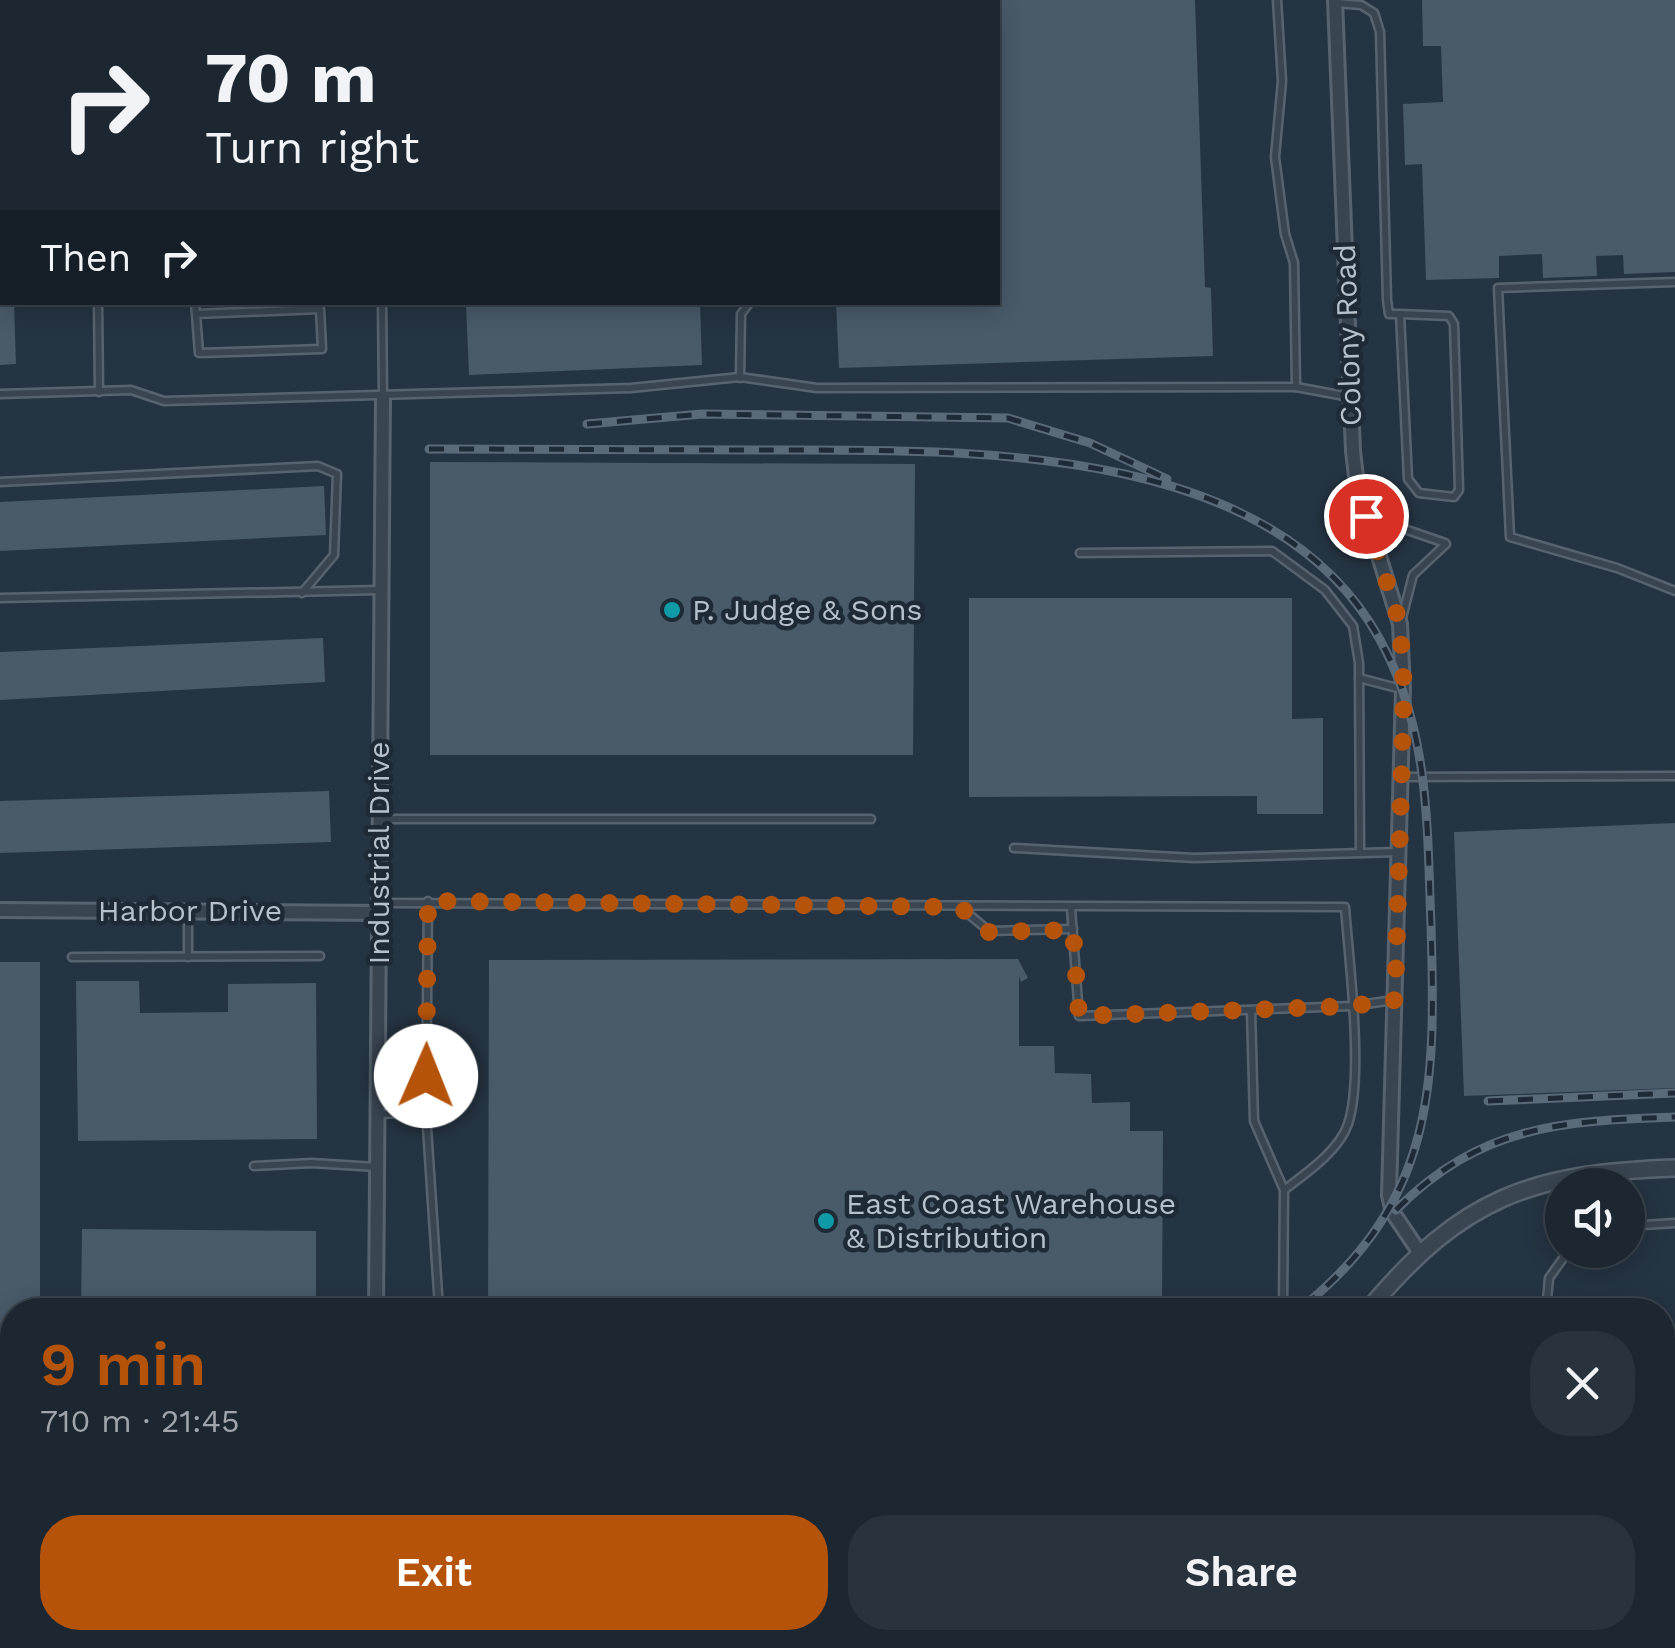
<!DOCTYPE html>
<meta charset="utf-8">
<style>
:root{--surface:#1c2732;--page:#29333e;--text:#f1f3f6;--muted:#a0a5ac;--line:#3a444d;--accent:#b45309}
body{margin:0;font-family:"Work Sans",sans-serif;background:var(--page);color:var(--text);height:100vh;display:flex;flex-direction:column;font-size:38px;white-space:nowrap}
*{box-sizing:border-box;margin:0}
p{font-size:32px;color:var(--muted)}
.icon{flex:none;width:55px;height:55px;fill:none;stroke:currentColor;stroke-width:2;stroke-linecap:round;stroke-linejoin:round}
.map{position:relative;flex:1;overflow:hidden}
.side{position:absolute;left:0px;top:1298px;width:1675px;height:352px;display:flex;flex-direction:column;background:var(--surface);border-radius:40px 40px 0 0;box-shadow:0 5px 25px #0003,0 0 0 2px var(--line)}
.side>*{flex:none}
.hud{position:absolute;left:0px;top:0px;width:1000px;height:305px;box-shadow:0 5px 25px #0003,0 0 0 2px var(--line);background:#1c2732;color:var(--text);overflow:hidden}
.fabs{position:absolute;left:1545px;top:1168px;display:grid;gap:20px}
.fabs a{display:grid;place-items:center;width:100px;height:100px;border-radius:50%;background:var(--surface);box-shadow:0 5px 25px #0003,0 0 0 2px var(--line);font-size:50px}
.pin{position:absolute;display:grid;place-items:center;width:85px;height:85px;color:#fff;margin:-42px;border:5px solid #fff;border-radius:50%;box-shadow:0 2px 10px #0007}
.me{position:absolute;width:110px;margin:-55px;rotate:1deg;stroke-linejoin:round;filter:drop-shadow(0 0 8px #0008)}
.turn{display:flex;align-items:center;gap:35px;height:210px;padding:0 40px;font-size:45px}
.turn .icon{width:130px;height:130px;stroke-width:2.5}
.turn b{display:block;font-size:70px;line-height:85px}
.then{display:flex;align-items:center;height:95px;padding:0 40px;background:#0003;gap:20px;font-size:38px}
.round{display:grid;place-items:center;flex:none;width:105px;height:105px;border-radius:40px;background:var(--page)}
.summary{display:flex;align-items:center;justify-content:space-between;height:170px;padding:0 40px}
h1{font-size:60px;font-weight:600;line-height:75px;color:var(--accent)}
.cta{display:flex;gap:20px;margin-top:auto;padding:20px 40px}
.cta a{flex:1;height:115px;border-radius:40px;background:var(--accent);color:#fff;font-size:40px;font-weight:600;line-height:115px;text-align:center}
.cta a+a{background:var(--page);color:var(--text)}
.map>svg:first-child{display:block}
</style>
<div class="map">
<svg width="1675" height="1648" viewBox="0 0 1675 1648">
<rect width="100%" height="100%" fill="#253442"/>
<g fill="#495a69">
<path d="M998 0H1195L1205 287 1211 288 1213 356 839 368 836 302H998Z"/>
<path d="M1422 0H1675V272L1624 274 1623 255 1596 256 1597 276 1543 278 1542 254 1499 256V278L1426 280 1422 164 1405 165 1403 104 1443 102 1441 46H1423Z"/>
<path d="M0 302H14L16 364 0 365Z"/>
<path d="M470 302H700L702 365 469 375 466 305Z"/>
<path d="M430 462 915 464 913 755H430Z"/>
<path d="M324 486 326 535 0 551V502Z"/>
<path d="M969 598H1292V719L1323 718V814H1257V796L969 797Z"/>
<path d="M323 638 325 682 0 700V652Z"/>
<path d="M329 791 331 842 0 853V801Z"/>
<path d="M1675 823V1088L1464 1096 1454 832Z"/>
<path d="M1018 959 1028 978 1021 982 1019 976V1046H1054L1055 1073 1091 1074 1092 1103 1130 1102V1131H1163L1162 1310H488L489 960Z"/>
<path d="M0 962H40V1310H12V1333H0Z"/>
<path d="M76 981H139L140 1013 228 1012V984L316 983 317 1139 78 1141Z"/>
<path d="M82 1229 316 1231V1310H81Z"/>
<path d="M32 1638H342L343 1647 33 1648Z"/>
<path d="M504 1638H901L902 1648H505Z"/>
</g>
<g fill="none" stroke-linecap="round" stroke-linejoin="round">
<g stroke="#57646f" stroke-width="11">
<g id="service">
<path d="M376 0V2"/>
<path d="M755 0V2"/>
<path d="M1277 0 1282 81 1275 157 1285 234 1294 263 1296 387"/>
<path d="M1336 3 1361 5 1374 13 1380 32 1387 300 1389 314H1400L1408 479 1419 493 1454 497 1459 490 1454 324 1449 316 1400 314"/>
<path d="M1675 282 1498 288 1510 537 1617 568 1675 591"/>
<path d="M98 302 99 392"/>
<path d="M195 302 199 353 322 349 320 309 196 314"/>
<path d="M382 302 383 396"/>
<path d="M740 378 741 314 750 302"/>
<path d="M0 394 131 390 164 401 631 388 740 377 817 388 1296 387 1350 397"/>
<path d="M0 482 318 466 337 474 334 555 302 593"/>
<path d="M1367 516 1445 543"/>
<path d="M1080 553 1272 551 1325 590 1353 626 1359 663 1360 852"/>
<path d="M0 598 379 590"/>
<path d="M1402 618 1413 575 1446 544"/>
<path d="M1359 678 1401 689"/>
<path d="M1403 777 1675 776"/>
<path d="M380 819H871"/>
<path d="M1014 848 1194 858 1397 852"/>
<path d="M428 901 426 1112 439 1308"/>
<path d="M380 903 1345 907C1349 961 1364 1076 1348 1124 1339 1151 1305 1174 1284 1190"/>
<path d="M960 907 989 931 1073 929"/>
<path d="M1071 908 1079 1016 1352 1006 1394 1000"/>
<path d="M188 912V957"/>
<path d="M72 957 320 956"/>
<path d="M1251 1010 1254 1121 1284 1190 1283 1310"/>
<path d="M379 1114 426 1112"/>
<path d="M254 1166 312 1163 376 1167"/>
<path d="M1628 1226 1675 1223"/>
<path d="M1546 1310 1549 1278 1569 1250"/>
<path d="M1662 1488 1675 1487"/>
<path d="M1662 1589 1675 1588"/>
<path d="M443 1648 456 1647"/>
<path d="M960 1648 962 1638"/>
<path d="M1284 1648 1288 1638"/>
</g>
</g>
<g stroke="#57646f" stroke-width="18">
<g id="minor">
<path d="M1335 0 1353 451 1357 485 1400 624 1403 689 1389 1195 1393 1213 1420 1253"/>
<path d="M0 910 379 913"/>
<path d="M376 1310 383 397"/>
<path d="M400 1638 401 1648"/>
</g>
</g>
<g stroke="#57646f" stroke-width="20">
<g id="tertiary">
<path d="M1368 1310C1462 1197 1531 1173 1675 1168"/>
<path d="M1089 1648 1098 1638"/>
</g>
</g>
<use href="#service" stroke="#394652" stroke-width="6"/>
<use href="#minor" stroke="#394652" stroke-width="12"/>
<use href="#tertiary" stroke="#394652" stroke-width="15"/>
<g stroke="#5b6a79" stroke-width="9">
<g id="rail">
<path d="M587 424 702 414 1008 418 1090 443 1167 479"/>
<path d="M429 449C540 449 650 450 760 450 957 451 1268 438 1379 638 1430 729 1427 826 1431 926 1436 1087 1435 1201 1299 1310"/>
<path d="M1488 1101 1675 1093"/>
<path d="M1396 1210C1481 1125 1561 1121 1675 1117"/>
<path d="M0 1338H12"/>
<path d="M0 1360H12"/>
</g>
</g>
<use href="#rail" stroke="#1e2b37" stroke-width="5" stroke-dasharray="15" stroke-linecap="butt"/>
</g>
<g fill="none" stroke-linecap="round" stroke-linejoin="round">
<path stroke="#b45309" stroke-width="18" stroke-dasharray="0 32.4" d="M426 1076 428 901 960 907 989 932 1073 930 1079 1016 1352 1006 1395 1000 1404 690 1400 624 1366 516"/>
</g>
<g fill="#0f9aa8" stroke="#1e2b37" stroke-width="4">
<circle cx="672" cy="610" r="10"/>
<circle cx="826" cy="1221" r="10"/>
</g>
<g text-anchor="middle" stroke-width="9" stroke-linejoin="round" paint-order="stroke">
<g font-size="30" fill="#b6c1cc" stroke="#1e2b37">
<text transform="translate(1348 335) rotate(-92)" y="10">Colony Road</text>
<text transform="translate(379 853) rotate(-90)" y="10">Industrial Drive</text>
<text x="190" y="921">Harbor Drive</text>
</g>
<g font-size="30" fill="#b6c1cc" stroke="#1e2b37" text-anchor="start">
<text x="692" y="620">P. Judge &amp; Sons</text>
<text x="846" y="1214">East Coast Warehouse<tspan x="846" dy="34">&amp; Distribution</tspan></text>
</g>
</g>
</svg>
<div class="fabs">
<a><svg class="icon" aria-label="sound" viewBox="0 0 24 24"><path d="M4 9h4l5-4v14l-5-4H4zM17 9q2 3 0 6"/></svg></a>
</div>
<div class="pin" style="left:1366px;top:516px;background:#d93025"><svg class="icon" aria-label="arrive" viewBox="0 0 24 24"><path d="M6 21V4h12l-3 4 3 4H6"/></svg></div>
<svg class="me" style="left:426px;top:1076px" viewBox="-20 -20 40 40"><circle r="19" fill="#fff"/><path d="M0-13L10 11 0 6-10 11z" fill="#b45309"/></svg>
<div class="hud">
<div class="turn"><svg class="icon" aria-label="right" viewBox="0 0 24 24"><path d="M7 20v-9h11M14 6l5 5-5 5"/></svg><div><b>70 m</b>Turn right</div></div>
<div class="then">Then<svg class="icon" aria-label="right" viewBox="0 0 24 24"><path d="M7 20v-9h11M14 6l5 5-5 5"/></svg></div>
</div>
<section class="side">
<div class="summary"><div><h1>9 min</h1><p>710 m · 21:45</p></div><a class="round"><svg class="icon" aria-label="close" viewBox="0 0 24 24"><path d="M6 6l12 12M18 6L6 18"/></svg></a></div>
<div class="cta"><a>Exit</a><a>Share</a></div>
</section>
</div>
